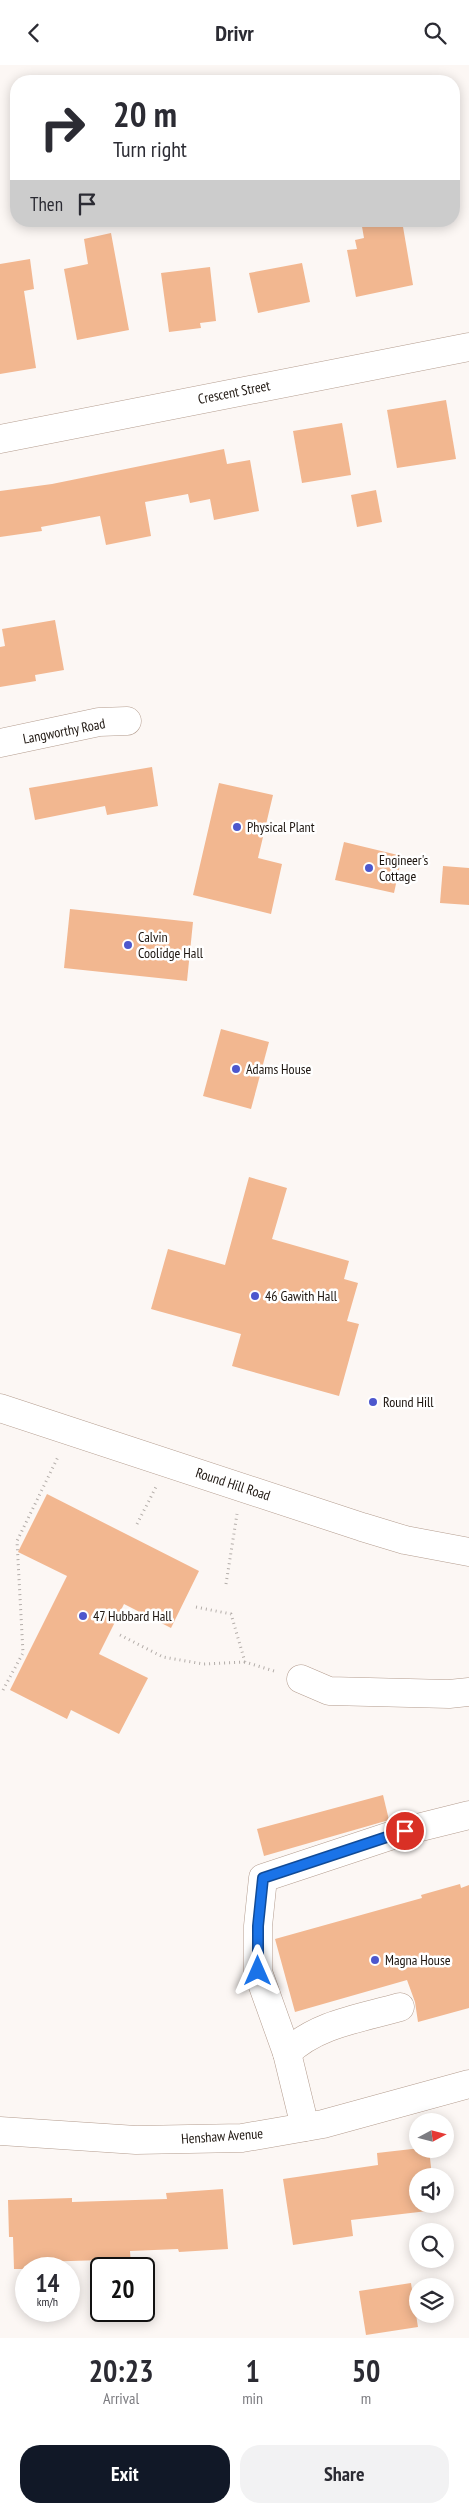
<!DOCTYPE html>
<style>
:root{--surface:#fff;--page:#f2f2f3;--text:#2b2b33;--muted:#7c7c81;--accent:#111827}
body{margin:0;font-family:"PT Sans Narrow",sans-serif;background:var(--page);color:var(--text);height:100vh;display:flex;flex-direction:column;font-size:19px;white-space:nowrap}
*{box-sizing:border-box;margin:0}
p{font-size:16px;color:var(--muted)}
.icon{flex:none;width:28px;height:28px;fill:none;stroke:currentColor;stroke-width:2;stroke-linecap:round;stroke-linejoin:round}
.map{position:relative;height:2273px;overflow:hidden}
.side{display:flex;flex-direction:column;background:var(--surface);flex:1}
.side>*{flex:none}
.hud{position:absolute;left:10px;top:10px;width:450px;height:152px;border-radius:20px;box-shadow:0 2px 12px #0003;background:#fff;color:var(--text);overflow:hidden}
.needle{width:32px;rotate:83deg}
.tools{position:absolute;left:409px;top:2048px;display:grid;gap:10px}
.tools a{display:grid;place-items:center;width:45px;height:45px;border-radius:50%;background:var(--surface);box-shadow:0 2px 12px #0003;font-size:25px}
.speed{position:absolute;left:15px;top:2192px;display:flex;gap:10px;font-size:25px;font-weight:700;text-align:center}
.speed>*{display:grid;place-content:center;width:65px;height:65px;border-radius:50%;background:var(--surface);box-shadow:0 2px 12px #0003;line-height:1}
.speed small{font-size:12px;font-weight:400}
.speed .limit{border:2px solid #111;border-radius:8px;background:#fff;color:#111}
.pin{position:absolute;display:grid;place-items:center;width:42px;height:42px;color:#fff;margin:-21px;border:2px solid #fff;border-radius:50%;box-shadow:0 1px 5px #0007}
.me{position:absolute;width:55px;margin:-28px;rotate:0deg;stroke-linejoin:round;filter:drop-shadow(0 0 4px #0008)}
.turn{display:flex;align-items:center;gap:18px;height:105px;padding:0 20px;font-size:22px}
.turn .icon{width:65px;height:65px;stroke-width:2.5}
.turn b{display:block;font-size:35px;line-height:42px}
.then{display:flex;align-items:center;height:48px;padding:0 20px;background:#0003;gap:10px;font-size:19px}
.eta{display:flex;justify-content:space-evenly;align-items:center;height:85px;text-align:center}
.eta b{font-size:30px;font-weight:800;line-height:35px}
.button{display:flex;gap:10px;margin-top:auto;padding:10px 20px}
.button a{flex:1;height:58px;border-radius:20px;background:var(--accent);color:#fff;font-size:20px;font-weight:800;line-height:58px;text-align:center}
.button a+a{background:var(--page);color:var(--text)}
header{display:flex;justify-content:space-between;align-items:center;height:65px;padding:0 20px;background:var(--surface);font-size:22px;font-weight:800}
.map>svg:first-child{display:block}
</style>
<header><svg class="icon" aria-label="back" viewBox="0 0 24 24"><path d="M15 5l-7 7 7 7"/></svg>Drivr<svg class="icon" aria-label="search" viewBox="0 0 24 24"><circle cx="10" cy="10" r="6"/><path d="M15 15l6 6"/></svg></header>
<div class="map">
<svg width="469" height="2273" viewBox="0 0 469 2273">
<rect width="100%" height="100%" fill="#fcf7f4"/>
<g fill="#f2b790">
<path d="M361 156H402L413 220 356 232 347 185 357 184 355 175 364 173Z"/>
<path d="M111 168 129 265 77 275 64 204 88 199 84 174Z"/>
<path d="M30 194 34 224 24 226 36 303 0 309V199Z"/>
<path d="M302 198 310 237 258 248 249 208Z"/>
<path d="M210 202 216 256 200 258 201 263 169 267 161 208Z"/>
<path d="M446 335 456 394 397 403 387 345Z"/>
<path d="M342 358 351 410 302 418 293 366Z"/>
<path d="M224 384 227 399 250 395 259 446 214 455 210 434 190 438 188 429 145 437 151 471 106 480 100 451 41 462 42 466 0 472V426L52 419Z"/>
<path d="M376 425 382 457 357 462 351 430Z"/>
<path d="M55 555 64 605 35 610 36 616 0 622V582L5 581 2 564Z"/>
<path d="M152 702 158 741 107 750 105 741 35 755 29 723Z"/>
<path d="M219 718 273 730 258 793 282 799 271 849 193 830Z"/>
<path d="M344 777 402 791 394 828 335 815Z"/>
<path d="M443 801 469 803V840L440 838Z"/>
<path d="M70 844 193 857 187 916 64 903Z"/>
<path d="M221 964 269 977 251 1044 203 1031Z"/>
<path d="M249 1112 287 1123 272 1174 349 1196 344 1214 358 1218 347 1256 359 1259 339 1331 232 1301 241 1269 151 1244 168 1184 225 1200Z"/>
<path d="M47 1429 199 1506 171 1563 124 1539 99 1589 148 1613 119 1669 71 1645 67 1654 10 1625 67 1511 18 1487Z"/>
<path d="M383 1730 389 1755 264 1791 257 1764Z"/>
<path d="M460 1819 461 1823 469 1820V1943L418 1957 415 1937 407 1915 295 1947 275 1874 422 1833 421 1830Z"/>
<path d="M412 2084H429L432 2111H418V2139H436V2145L351 2155 353 2171 293 2180 283 2114 378 2100 377 2088Z"/>
<path d="M223 2124 228 2184 179 2187 178 2184 130 2186 131 2200 103 2202V2195L38 2197 39 2204H14L13 2172H9L8 2135 72 2133V2137L167 2134 166 2128Z"/>
<path d="M411 2218 418 2262 366 2270 359 2226Z"/>
</g>
<g fill="none" stroke-linecap="round" stroke-linejoin="round">
<g stroke="#b49d8f" stroke-width="29">
<g id="minor">
<path d="M0 374 469 282"/>
<path d="M0 678 99 657 127 656"/>
<path d="M0 1343 362 1462 405 1475 469 1487"/>
<path d="M301 1614 329 1626 449 1629 469 1627"/>
<path d="M287 1988 258 1907V1861L263 1813 405 1766 469 1750"/>
<path d="M305 2062 287 1988C316 1959 362 1953 400 1942"/>
<path d="M0 2066 136 2075 242 2073 323 2059 469 2019"/>
</g>
</g>
<g stroke="#b3ada9" stroke-width="3" stroke-dasharray="1 4" stroke-linecap="butt">
<path d="M137 1459 156 1422"/>
<path d="M226 1519 237 1449"/>
<path d="M196 1542 231 1549 245 1597 274 1606"/>
<path d="M120 1570 163 1592 203 1599 245 1597"/>
<path d="M3 1625 23 1588 17 1476 58 1392"/>
</g>
<use href="#minor" stroke="#fff" stroke-width="28"/>
</g>
<g fill="none" stroke-linecap="round" stroke-linejoin="round">
<g stroke="#114b97" stroke-width="12">
<path id="route" d="M258 1906V1861L263 1813 405 1766"/>
</g>
<use href="#route" stroke="#1a73e8" stroke-width="9"/>
</g>
<g fill="#4d57cd" stroke="#fff" stroke-width="2">
<circle cx="237" cy="762" r="5"/>
<circle cx="369" cy="803" r="5"/>
<circle cx="128" cy="880" r="5"/>
<circle cx="236" cy="1004" r="5"/>
<circle cx="255" cy="1231" r="5"/>
<circle cx="373" cy="1337" r="5"/>
<circle cx="83" cy="1551" r="5"/>
<circle cx="375" cy="1895" r="5"/>
</g>
<g text-anchor="middle" stroke-width="5" stroke-linejoin="round" paint-order="stroke">
<g font-size="14" fill="#1d150f" stroke="#fff">
<text transform="translate(234 327) rotate(-11)" y="5">Crescent Street</text>
<text transform="translate(64 666) rotate(-11)" y="5">Langworthy Road</text>
<text transform="translate(233 1419) rotate(18)" y="5">Round Hill Road</text>
<text transform="translate(222 2071) rotate(-4)" y="5">Henshaw Avenue</text>
</g>
<g font-size="14" fill="#1d150f" stroke="#fff" text-anchor="start">
<text x="247" y="767">Physical Plant</text>
<text x="379" y="800">Engineer's<tspan x="379" dy="16">Cottage</tspan></text>
<text x="138" y="877">Calvin<tspan x="138" dy="16">Coolidge Hall</tspan></text>
<text x="246" y="1009">Adams House</text>
<text x="265" y="1236">46 Gawith Hall</text>
<text x="383" y="1342">Round Hill</text>
<text x="93" y="1556">47 Hubbard Hall</text>
<text x="385" y="1900">Magna House</text>
</g>
</g>
</svg>
<div class="tools">
<a><svg class="needle" viewBox="-14 -14 28 28"><path d="M0-13l5 13h-10z" fill="#e53935"/><path d="M0 13l5-13h-10z" fill="#7c7c81"/></svg></a>
<a><svg class="icon" aria-label="sound" viewBox="0 0 24 24"><path d="M4 9h4l5-4v14l-5-4H4zM17 9q2 3 0 6"/></svg></a>
<a><svg class="icon" aria-label="search" viewBox="0 0 24 24"><circle cx="10" cy="10" r="6"/><path d="M15 15l6 6"/></svg></a>
<a><svg class="icon" aria-label="layers" viewBox="0 0 24 24"><path d="M12 4l9 5-9 5-9-5zM3 14l9 5 9-5"/></svg></a>
</div>
<div class="speed"><div>14<small>km/h</small></div><div class="limit">20</div></div>
<div class="pin" style="left:405px;top:1766px;background:#d93025"><svg class="icon" aria-label="arrive" viewBox="0 0 24 24"><path d="M6 21V4h12l-3 4 3 4H6"/></svg></div>
<svg class="me" style="left:258px;top:1906px" viewBox="-20 -20 40 40"><path d="M0-17L14 15 0 8-14 15z" fill="#1a73e8" stroke="#fff" stroke-width="4"/></svg>
<div class="hud">
<div class="turn"><svg class="icon" aria-label="right" viewBox="0 0 24 24"><path d="M7 20v-9h11M14 6l5 5-5 5"/></svg><div><b>20 m</b>Turn right</div></div>
<div class="then">Then<svg class="icon" aria-label="arrive" viewBox="0 0 24 24"><path d="M6 21V4h12l-3 4 3 4H6"/></svg></div>
</div>
</div>
<section class="side">
<div class="eta">
<div><b>20:23</b><p>Arrival</p></div>
<div><b>1</b><p>min</p></div>
<div><b>50</b><p>m</p></div>
</div>
<div class="button"><a>Exit</a><a>Share</a></div>
</section>
